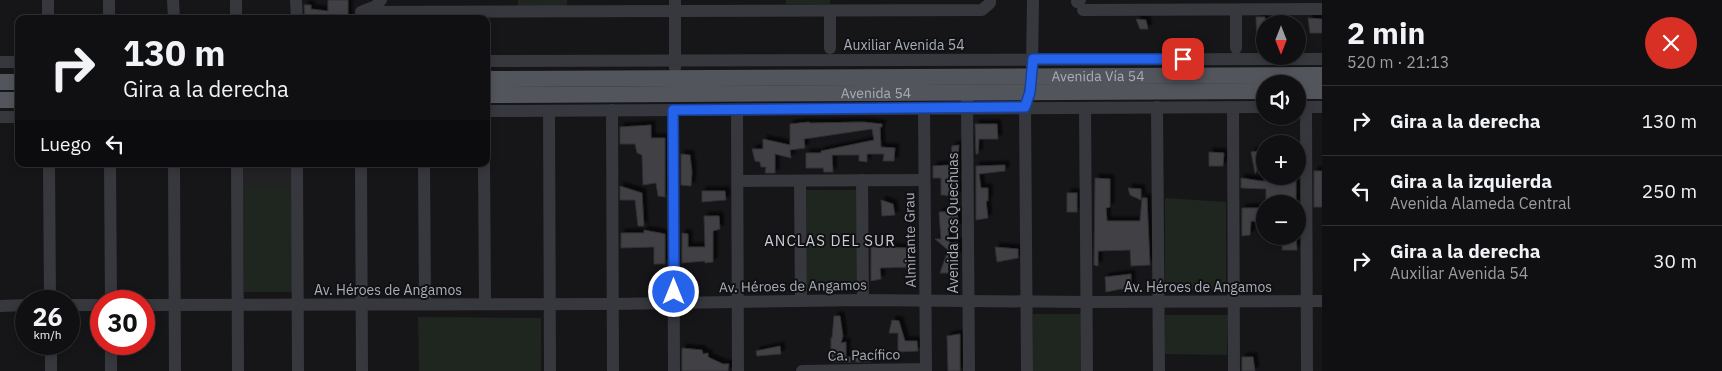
<!DOCTYPE html>
<html lang="es">
<meta charset="utf-8">
<style>
:root{--surface:#101012;--page:#19191b;--text:#f1f3f6;--muted:#9c9d9f;--line:#303032}
body{margin:0;font-family:"IBM Plex Sans",sans-serif;background:var(--page);color:var(--text);height:100vh;display:flex;flex-direction:column;font-size:19px;white-space:nowrap}
*{box-sizing:border-box;margin:0}
p{font-size:16px;color:var(--muted)}
.icon{flex:none;width:28px;height:28px;fill:none;stroke:currentColor;stroke-width:2;stroke-linecap:round;stroke-linejoin:round}
.map{position:relative;flex:1;overflow:hidden}
.details{display:flex;flex-direction:column;background:var(--surface);width:400px}
.details>*{flex:none}
.banner{position:absolute;left:15px;top:15px;width:475px;height:152px;border-radius:10px;box-shadow:0 2px 8px #0003,0 0 0 1px var(--line);background:#101012;color:var(--text);overflow:hidden}
.needle{width:32px;rotate:180deg}
.tools{position:absolute;left:1256px;top:15px;display:grid;gap:10px}
.tools a{display:grid;place-items:center;width:50px;height:50px;border-radius:50%;background:var(--surface);box-shadow:0 2px 8px #0003,0 0 0 1px var(--line);font-size:25px}
.speed{position:absolute;left:15px;top:290px;display:flex;gap:10px;font-size:25px;font-weight:700;text-align:center}
.speed>*{display:grid;place-content:center;width:65px;height:65px;border-radius:50%;background:var(--surface);box-shadow:0 2px 8px #0003,0 0 0 1px var(--line);line-height:1}
.speed small{font-size:12px;font-weight:400}
.speed .limit{border:8px solid #d22;background:#fff;color:#111}
.pin{position:absolute;display:grid;place-items:center;width:42px;height:42px;color:#fff;margin:-21px;border-radius:10px;box-shadow:0 2px 8px #0006}
.me{position:absolute;width:55px;margin:-28px;rotate:0deg;stroke-linejoin:round;filter:drop-shadow(0 0 4px #0008)}
.turn{display:flex;align-items:center;gap:18px;height:105px;padding:0 25px;font-size:22px}
.turn .icon{width:65px;height:65px;stroke-width:2.5}
.turn b{display:block;font-size:35px;line-height:42px}
.then{display:flex;align-items:center;height:48px;padding:0 25px;background:#0003;gap:10px;font-size:19px}
.round{display:grid;place-items:center;flex:none;width:52px;height:52px;border-radius:26px;background:var(--page)}
.summary{display:flex;align-items:center;justify-content:space-between;height:85px;padding:0 25px}
h1{font-size:30px;font-weight:700;line-height:38px}
ul{padding:0;list-style:none}
li{display:flex;align-items:center;gap:15px;height:70px;padding:0 25px;border-top:1px solid var(--line)}
li div{flex:1}
li b{display:block;font-size:19px}
li em{font-style:normal}
main{display:flex;flex:1;min-height:0}
.map>svg:first-child{display:block}
</style>
<main>
<div class="map">
<svg width="1322" height="371" viewBox="0 0 1322 371">
<defs>
<filter id="shadow"><feDropShadow dx="4" dy="-4" stdDeviation="1" flood-color="#0009"/></filter>
</defs>
<rect width="100%" height="100%" fill="#161618"/>
<rect fill="#222225" x="243" y="164" width="49" height="23"/>
<g fill="#1e261f">
<rect x="518" y="0" width="49" height="6"/>
<rect x="786" y="0" width="44" height="4"/>
<path d="M243 187H292L293 292H244Z"/>
<path d="M806 190H857V288L807 289Z"/>
<path d="M1165 198 1226 202V290H1165Z"/>
<rect x="1033" y="314" width="48" height="57"/>
<path d="M1165 315H1228L1227 355 1165 354Z"/>
<path d="M418 317 541 318V371H419Z"/>
</g>
<g fill="#404145" stroke="#303034" filter="url(#shadow)">
<path d="M328 0H348V19H305L304 5H311V9L328 11Z"/>
<path d="M1256 17H1265V48H1257Z"/>
<path d="M1308 18 1322 19V33H1310Z"/>
<path d="M1136 19 1146 20 1148 29H1140Z"/>
<path d="M809 122 810 123 863 122 882 124V127H880L881 147 895 148 894 161H883L884 154H867V162L859 161V155H832L833 172H824L823 168H806V153H821V151L874 140 872 129 804 139 805 148 790 150 791 158 775 154V173H765L766 167H761L760 162 755 161 752 149H763V139L790 145V124Z"/>
<path d="M975 124H997L998 139H979L978 154H976Z"/>
<path d="M651 125V138H665V197L658 196 656 183 643 185 642 155 637 153 635 144H620V127Z"/>
<path d="M959 145 957 167 959 176H956L959 196 941 195V178H933V166L949 165 952 146Z"/>
<path d="M1260 151 1256 173H1255L1251 152Z"/>
<path d="M1209 152 1224 153 1223 166H1209Z"/>
<path d="M681 154 690 155 692 172 691 186 681 185Z"/>
<path d="M1005 165V171L979 174 981 188H988V201H986L988 218 976 220V166Z"/>
<rect x="1314" y="171" width="8" height="36"/>
<path d="M1284 176H1296V204H1266V189L1241 188V178L1261 181H1285Z"/>
<path d="M1095 178 1110 179V207L1106 208 1107 221H1140L1142 198H1147L1150 265 1131 266 1130 250 1098 251V266L1094 265Z"/>
<path d="M620 186 642 193 644 226H638L635 200H620Z"/>
<path d="M1128 188 1141 189V200L1130 195Z"/>
<path d="M702 191H725L726 200 702 202Z"/>
<rect x="1067" y="193" width="10" height="19"/>
<path d="M881 200 893 204 895 215 882 216Z"/>
<path d="M1242 208H1265V222L1251 221 1250 235 1242 236Z"/>
<path d="M957 211 959 227 948 228 949 243 958 242 959 256 953 255 948 273H940L948 250 935 239H941L939 212Z"/>
<path d="M704 216H719L720 229 713 231V262L705 263V261L682 263V233L688 234V247H705Z"/>
<path d="M644 230 665 234V264H654V247L621 248V233H644Z"/>
<path d="M1283 236H1296L1297 250H1282Z"/>
<path d="M871 247 909 248 912 267 880 268 881 279 871 281Z"/>
<path d="M995 247 1018 249V258L997 262Z"/>
<path d="M1131 274V291L1121 289 1106 292 1105 277Z"/>
<path d="M834 316H840L843 336 841 343 846 342V357L871 358V362H831V338H832Z"/>
<path d="M892 320 899 321 905 341H917L918 351 898 352V333H889Z"/>
<path d="M960 334V371H948L947 336Z"/>
<path d="M780 346 781 354 757 356 756 351Z"/>
<path d="M682 348 702 350 703 354 708 353V357L723 364H729L728 371H682Z"/>
<path d="M1242 357H1253L1255 371H1242Z"/>
</g>
<g fill="none" stroke-linecap="round" stroke-linejoin="round">
<g stroke="#37383d" stroke-width="12">
<path d="M48 0V19"/>
<path d="M109 0V19"/>
<path d="M173 0 174 19"/>
<path d="M296 0 297 19"/>
<path d="M1077 2 1080 0"/>
<path d="M1083 10 1322 9"/>
<path d="M363 11 376 6 381 0"/>
<path d="M361 12 982 10 990 3V0"/>
<path d="M236 19V0"/>
<path d="M830 48V16"/>
<path d="M1236 48V16"/>
<path d="M486 61 1322 59"/>
<path d="M0 62H19"/>
<path d="M1032 67 1033 0"/>
<path d="M675 68V0"/>
<path d="M967 101 969 371"/>
<path d="M1157 107 1159 371"/>
<path d="M1300 107H1322"/>
<path d="M1306 107 1307 371"/>
<path d="M924 108 926 371"/>
<path d="M1085 108 1087 371"/>
<path d="M1233 108 1234 371"/>
<path d="M612 110 613 371"/>
<path d="M673 110 674 371"/>
<path d="M737 110 738 371"/>
<path d="M486 111 1265 107"/>
<path d="M549 111 550 371"/>
<path d="M0 117H19"/>
<path d="M49 164 50 301"/>
<path d="M110 164 111 301"/>
<path d="M174 164 175 371"/>
<path d="M237 164 238 371"/>
<path d="M297 164 298 371"/>
<path d="M361 164 362 371"/>
<path d="M424 164 425 304"/>
<path d="M484 164 485 304"/>
<path d="M862 180 863 300"/>
<path d="M738 181 924 180"/>
<path d="M800 181 801 300"/>
<path d="M69 305H101"/>
<path d="M144 305 612 304 863 300 1087 302 1322 301"/>
<path d="M0 306 26 305"/>
<path d="M51 344V371"/>
<path d="M111 344V371"/>
<path d="M802 371 926 369"/>
<path d="M1027 371 1025 107 1027 99"/>
</g>
<g stroke="#53555c" stroke-width="16">
<path id="s1" d="M486 79 1322 75"/>
<path d="M0 82H19"/>
<path d="M1298 91H1322"/>
<path id="s2" d="M486 95 1265 91"/>
<path d="M0 100H19"/>
</g>
</g>
<g fill="none" stroke-linecap="round" stroke-linejoin="round">
<g stroke="#184099" stroke-width="12">
<path id="route" d="M674 292 673 110 1025 107 1030 92 1033 59H1183"/>
</g>
<use href="#route" stroke="#2563eb" stroke-width="9"/>
</g>
<g text-anchor="middle" stroke-width="4" stroke-linejoin="round" paint-order="stroke">
<g font-size="14" fill="#a8adb8" stroke="#111113">
<text x="904" y="50">Auxiliar Avenida 54</text>
<text dy="5" stroke="none"><textPath href="#s1" startOffset="612">Avenida Vía 54</textPath></text>
<text dy="5" stroke="none"><textPath href="#s2" startOffset="390">Avenida 54</textPath></text>
<text transform="translate(953 223) rotate(-90)" y="5">Avenida Los Quechuas</text>
<text transform="translate(910 240) rotate(-91)" y="5">Almirante Grau</text>
<text transform="translate(793 286) rotate(-1)" y="5">Av. Héroes de Angamos</text>
<text x="1198" y="292">Av. Héroes de Angamos</text>
<text x="388" y="295">Av. Héroes de Angamos</text>
<text transform="translate(864 355) rotate(-1)" y="5">Ca. Pacífico</text>
</g>
<g font-size="15" letter-spacing="1" fill="#c9ccd4" stroke="#111113">
<text x="830" y="246">ANCLAS DEL SUR</text>
</g>
</g>
</svg>
<div class="tools">
<a><svg class="needle" viewBox="-14 -14 28 28"><path d="M0-13l5 13h-10z" fill="#e53935"/><path d="M0 13l5-13h-10z" fill="#9c9d9f"/></svg></a>
<a><svg class="icon" aria-label="sound" viewBox="0 0 24 24"><path d="M4 9h4l5-4v14l-5-4H4zM17 9q2 3 0 6"/></svg></a>
<a>+</a>
<a>−</a>
</div>
<div class="speed"><div>26<small>km/h</small></div><div class="limit">30</div></div>
<div class="pin" style="left:1183px;top:59px;background:#d93025"><svg class="icon" aria-label="arrive" viewBox="0 0 24 24"><path d="M6 21V4h12l-3 4 3 4H6"/></svg></div>
<svg class="me" style="left:674px;top:292px" viewBox="-20 -20 40 40"><circle r="17" fill="#2563eb" stroke="#fff" stroke-width="3"/><path d="M0-11L8 9 0 5-8 9z" fill="#fff"/></svg>
<div class="banner">
<div class="turn"><svg class="icon" aria-label="right" viewBox="0 0 24 24"><path d="M7 20v-9h11M14 6l5 5-5 5"/></svg><div><b>130 m</b>Gira a la derecha</div></div>
<div class="then">Luego<svg class="icon" aria-label="left" viewBox="0 0 24 24"><path d="M17 20v-9H6M10 6l-5 5 5 5"/></svg></div>
</div>
</div>
<section class="details">
<div class="summary"><div><h1>2 min</h1><p>520 m · 21:13</p></div><a class="round" style="background:#d93025;color:#fff"><svg class="icon" aria-label="close" viewBox="0 0 24 24"><path d="M6 6l12 12M18 6L6 18"/></svg></a></div>
<ul>
<li><svg class="icon" aria-label="right" viewBox="0 0 24 24"><path d="M7 20v-9h11M14 6l5 5-5 5"/></svg><div><b>Gira a la derecha</b></div><em>130 m</em></li>
<li><svg class="icon" aria-label="left" viewBox="0 0 24 24"><path d="M17 20v-9H6M10 6l-5 5 5 5"/></svg><div><b>Gira a la izquierda</b><p>Avenida Alameda Central</p></div><em>250 m</em></li>
<li><svg class="icon" aria-label="right" viewBox="0 0 24 24"><path d="M7 20v-9h11M14 6l5 5-5 5"/></svg><div><b>Gira a la derecha</b><p>Auxiliar Avenida 54</p></div><em>30 m</em></li>
</ul>
</section>
</main>
